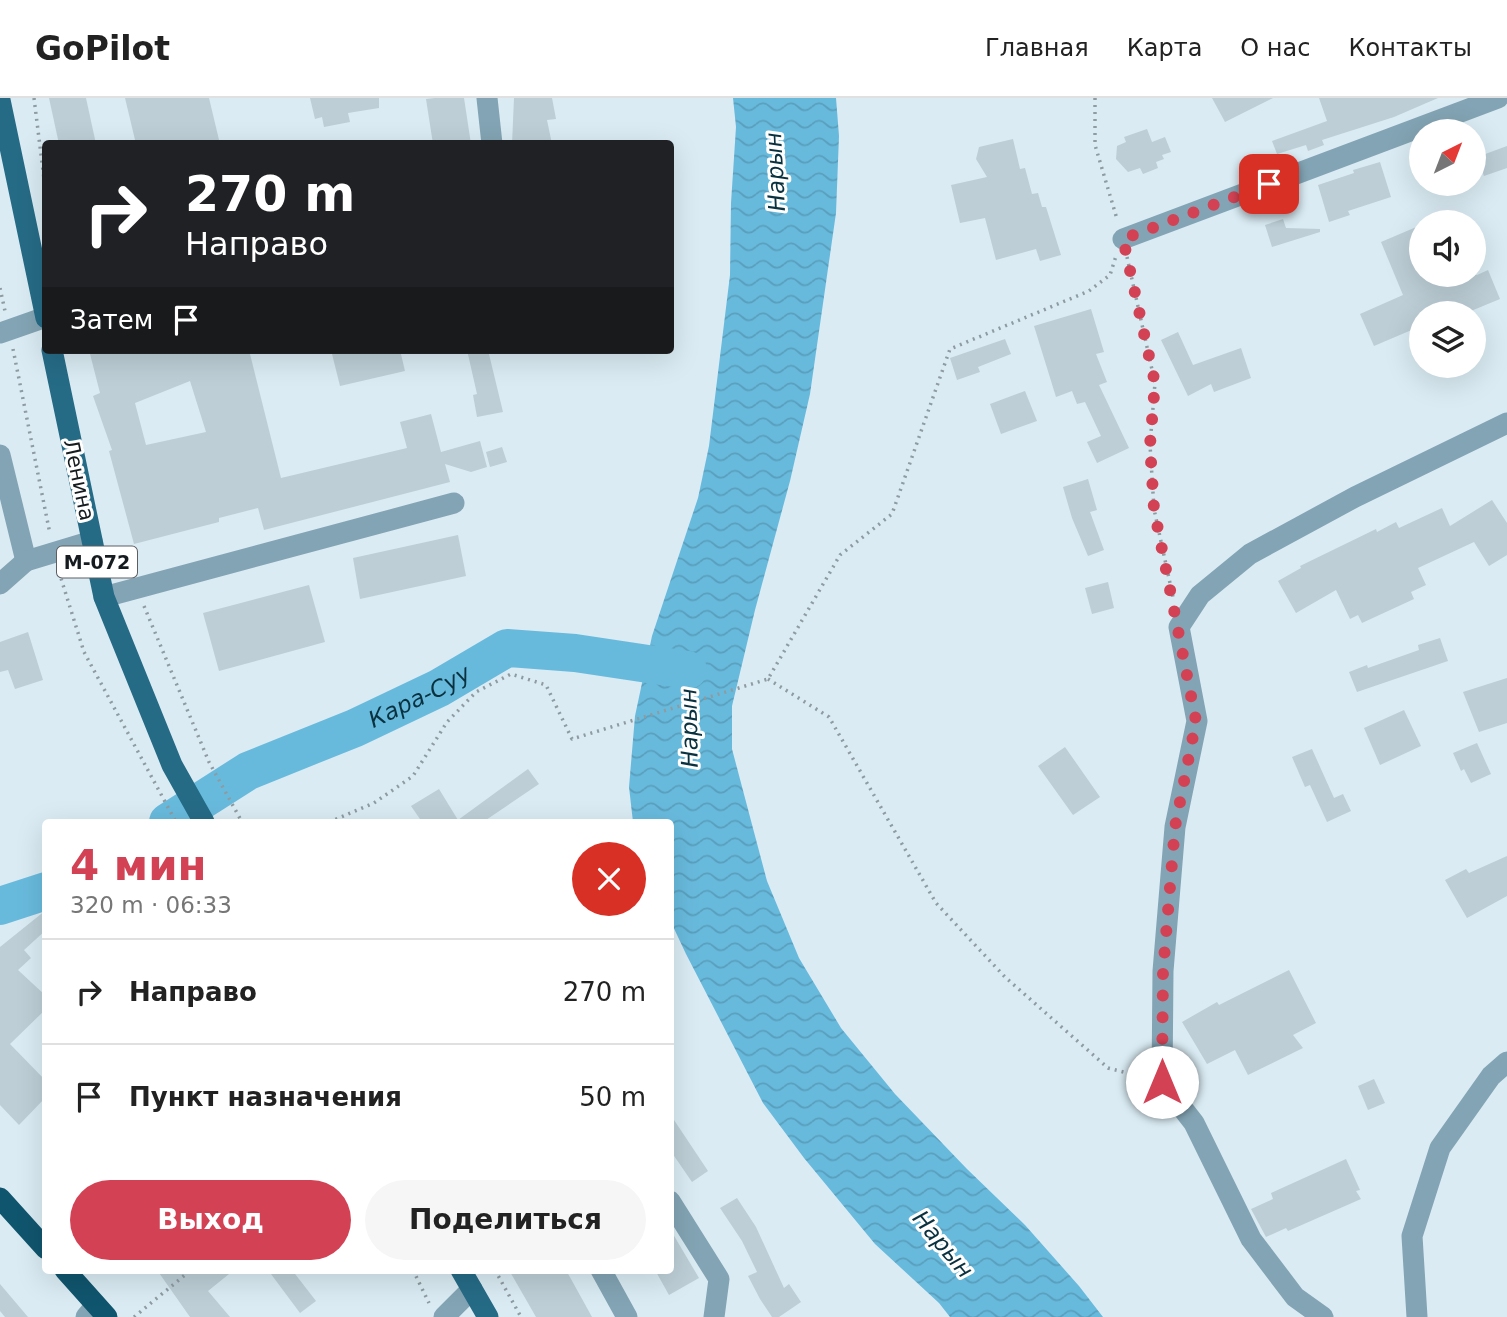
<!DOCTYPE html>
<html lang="ru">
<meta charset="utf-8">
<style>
:root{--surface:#fff;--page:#f6f6f6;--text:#222;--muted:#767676;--line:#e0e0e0;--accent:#d34254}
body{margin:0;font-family:"DejaVu Sans",sans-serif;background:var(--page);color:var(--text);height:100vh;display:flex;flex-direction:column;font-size:26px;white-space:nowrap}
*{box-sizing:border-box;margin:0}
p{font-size:23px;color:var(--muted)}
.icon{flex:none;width:38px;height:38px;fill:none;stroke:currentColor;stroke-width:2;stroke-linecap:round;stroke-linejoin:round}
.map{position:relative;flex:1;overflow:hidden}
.details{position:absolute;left:42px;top:721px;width:632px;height:455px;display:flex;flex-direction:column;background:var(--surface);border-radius:7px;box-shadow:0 7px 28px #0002}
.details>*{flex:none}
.top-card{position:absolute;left:42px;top:42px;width:632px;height:214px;border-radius:7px;box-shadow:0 7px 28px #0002;background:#202124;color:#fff;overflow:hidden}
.needle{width:46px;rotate:42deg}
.controls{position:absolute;left:1409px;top:21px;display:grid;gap:14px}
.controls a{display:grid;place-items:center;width:77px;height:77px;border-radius:50%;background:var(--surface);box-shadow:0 7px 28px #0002;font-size:35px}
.pin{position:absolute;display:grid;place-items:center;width:60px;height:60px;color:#fff;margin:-30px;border-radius:14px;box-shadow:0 4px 10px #0006}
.me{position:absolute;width:77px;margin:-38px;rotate:0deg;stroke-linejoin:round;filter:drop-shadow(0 0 5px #0008)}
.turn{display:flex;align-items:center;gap:24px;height:147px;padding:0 28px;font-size:32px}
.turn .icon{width:91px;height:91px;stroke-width:2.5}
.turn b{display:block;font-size:49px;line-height:60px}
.then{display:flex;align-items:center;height:66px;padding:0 28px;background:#0003;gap:14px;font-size:26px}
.round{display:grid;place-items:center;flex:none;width:74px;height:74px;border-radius:37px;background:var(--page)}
.headline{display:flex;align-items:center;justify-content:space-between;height:119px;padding:0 28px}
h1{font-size:42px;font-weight:600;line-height:52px;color:var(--accent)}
.cta{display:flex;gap:14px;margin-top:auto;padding:14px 28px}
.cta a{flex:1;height:80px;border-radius:42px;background:var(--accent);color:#fff;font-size:28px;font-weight:600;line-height:80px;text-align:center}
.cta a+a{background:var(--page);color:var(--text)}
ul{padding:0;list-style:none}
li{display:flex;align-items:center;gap:21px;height:105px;padding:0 28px;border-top:2px solid var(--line)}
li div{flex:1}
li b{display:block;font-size:26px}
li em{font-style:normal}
header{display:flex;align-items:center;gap:42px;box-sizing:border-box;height:98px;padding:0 35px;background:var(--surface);border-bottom:2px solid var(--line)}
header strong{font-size:33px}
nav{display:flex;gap:38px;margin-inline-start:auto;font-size:24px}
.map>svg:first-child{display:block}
</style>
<header>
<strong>GoPilot</strong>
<nav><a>Главная</a><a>Карта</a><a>О нас</a><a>Контакты</a></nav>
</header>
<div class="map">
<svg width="1507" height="1219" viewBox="0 0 1507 1219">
<defs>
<pattern id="water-waves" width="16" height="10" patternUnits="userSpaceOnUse" patternTransform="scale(1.75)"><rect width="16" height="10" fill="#68badd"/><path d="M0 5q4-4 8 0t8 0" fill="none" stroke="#599fbd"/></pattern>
</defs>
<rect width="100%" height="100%" fill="#daebf3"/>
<path fill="url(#water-waves)" d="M733 0H836L839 38 836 115 810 296 790 383 755 512 732 608V651L767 783 799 860 841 930 895 996 967 1071 1025 1127 1079 1188 1103 1219H950L939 1205 875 1146 804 1060 763 1005 686 856 670 822V724H633L629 689 635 618 652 538 698 400 709 348 730 177 731 105 736 29Z"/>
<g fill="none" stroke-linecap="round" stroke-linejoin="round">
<g stroke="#68badd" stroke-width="38">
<path id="s1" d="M168 724 248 673 355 630 439 590 507 550 575 555 688 572"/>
<path d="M0 808 46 793"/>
</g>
</g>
<g fill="#bdced6" fill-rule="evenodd">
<path d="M49 0H86L96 46H59Z"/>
<path d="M125 0H209L220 46H136Z"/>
<path d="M310 0H379V10L348 15 350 24 324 29 322 19 315 21Z"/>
<path d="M435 0H464L471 46H433L426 1Z"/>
<path d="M514 0H552L556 21 547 22 552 46H512Z"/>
<path d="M1212 0H1273L1225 24Z"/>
<path d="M1319 0H1438L1394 19 1322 42 1324 47 1308 53 1306 47 1277 56 1272 43 1327 23Z"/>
<path d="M1147 31 1152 44 1165 39 1171 54 1162 57 1164 61 1156 64 1158 70 1143 76 1140 70 1128 74 1116 61 1117 48 1126 44 1124 39Z"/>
<path d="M1013 41 1020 71 1025 70 1032 96 1038 95 1042 109H1046L1061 157 1040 163 1036 151 996 162 985 120 960 125 951 87 987 79 976 61 979 49Z"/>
<path d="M1507 48V70L1484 78 1477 59Z"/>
<path d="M1380 64 1391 99 1348 113 1350 117 1329 124 1318 87 1354 75 1353 72Z"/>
<path d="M1283 121 1286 130 1320 131V134L1272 149 1265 127Z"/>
<path d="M1421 127V177H1477L1488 172 1500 201 1466 215H1421V228L1374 248 1360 216 1403 197 1381 144Z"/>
<path d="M1091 211 1104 254 1096 256 1107 284 1099 287 1129 350 1097 365 1087 344 1101 338 1085 304 1077 306 1072 293 1056 299 1034 228Z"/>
<path d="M1178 234 1193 267 1241 250 1251 280 1214 294 1211 286 1188 298 1161 242Z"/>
<path d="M1005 241 1011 256 978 269 980 274 957 282 950 260Z"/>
<path d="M89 252H249L281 380 407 350 400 324 431 316 441 354 480 343 487 369 471 374 445 366 450 384 264 432 258 410 219 420V424L134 446 109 353 112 352 93 298 100 295ZM190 283 206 334 146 347 135 305Z"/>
<path d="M331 252H400L405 273 340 288Z"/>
<path d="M467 252H488L503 314 477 319 473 297 477 296Z"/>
<path d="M1025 293 1037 323 1001 336 990 306Z"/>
<path d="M502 349 507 364 490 369 486 354Z"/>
<path d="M1088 381 1097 412 1090 414 1104 452 1088 458 1072 420 1063 389Z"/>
<path d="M1492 402 1507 425V457L1489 468 1474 444 1418 470 1426 487 1411 494 1414 501 1362 525 1358 517 1350 521 1336 492 1296 515 1278 483 1301 470 1300 468 1376 431 1377 434 1396 424 1399 430 1442 410 1450 428Z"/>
<path d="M458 437 466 478 360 501 353 460Z"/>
<path d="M1108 484 1114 510 1092 516 1085 490Z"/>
<path d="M309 487 325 544 219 573 203 515Z"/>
<path d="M28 534 43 582 15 591 8 572 0 574V544Z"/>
<path d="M1440 540 1448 563 1357 594 1349 574 1367 567 1368 570 1419 552 1418 547Z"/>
<path d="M1507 580V625L1479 634 1463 594Z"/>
<path d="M1404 612 1421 648 1380 667 1364 630Z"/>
<path d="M1477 645 1491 676 1471 685 1464 671 1461 673 1453 655Z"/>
<path d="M1065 649 1100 699 1073 717 1038 668Z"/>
<path d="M1312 651 1334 700 1343 696 1351 713 1327 724 1310 687 1305 689 1292 659Z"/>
<path d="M528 671 539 686 483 724H422L411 708 439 691 458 722Z"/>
<path d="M1507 758V798L1467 820 1445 782 1466 771 1469 775Z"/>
<path d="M46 812V832L24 852 31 860 18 872 46 898V911L10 946 46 983V999L19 1027 0 1007V849Z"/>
<path d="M1289 872 1316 925 1293 937 1303 950 1248 977 1235 952 1207 966 1182 924 1217 904 1219 907Z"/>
<path d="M1374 981 1385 1005 1368 1012 1358 988Z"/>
<path d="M670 1016 708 1073 692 1084 670 1052Z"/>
<path d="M1346 1061 1360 1092 1356 1093 1361 1101 1288 1133 1286 1130 1266 1139 1251 1111 1273 1101 1271 1095Z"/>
<path d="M737 1100 756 1129 784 1190 789 1186 801 1204 779 1219H772L760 1201 748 1178 757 1174 742 1143 720 1110Z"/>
<path d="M670 1131 699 1180 669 1197 655 1172H670Z"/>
<path d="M157 1172H234L208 1193 230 1219H190Z"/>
<path d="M268 1172H292L316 1203 300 1215Z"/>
<path d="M509 1172H566L592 1219H536Z"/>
<path d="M0 1186 28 1219H5L0 1213Z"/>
</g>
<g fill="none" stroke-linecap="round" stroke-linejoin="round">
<g stroke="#8e9ba1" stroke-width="3.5" stroke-dasharray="2 5" stroke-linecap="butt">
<path d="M34 0 46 97"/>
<path d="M1095 0V47L1117 121"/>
<path d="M1127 159 1155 285 1150 347 1154 411 1173 499"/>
<path d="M0 190 5 213"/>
<path d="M13 251 50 436"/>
<path d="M59 474 84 554 176 724"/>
<path d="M144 508 209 664 242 724"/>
<path d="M768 581 829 619 936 805 1005 879 1108 970 1143 979"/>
<path d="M329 724 374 705 413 678 447 624 476 594 511 576 546 587 572 641 768 581 840 457 892 416 950 251 1089 193 1110 177 1116 158"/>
<path d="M413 1172 429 1205"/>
<path d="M495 1172 521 1219"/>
<path d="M134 1219 191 1172"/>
</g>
<g stroke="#83a4b4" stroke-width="21">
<path d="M487 0 492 46"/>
<path d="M1123 141 1498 0"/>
<path d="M0 235 46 219"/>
<path d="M0 357 26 463"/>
<path d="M0 486 26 463 92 443"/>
<path d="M104 499 454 405"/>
<path d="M670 1103 719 1181 714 1219"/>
<path d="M601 1172 627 1219"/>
<path d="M86 1219 96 1207"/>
<path d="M444 1219 472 1191"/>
<path d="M1323 1219 1295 1199 1251 1141 1194 1025 1162 984 1163 873 1175 729 1197 623 1179 529 1200 497 1250 456 1355 399 1507 325"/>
<path d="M1417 1219 1412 1138 1440 1050 1491 978 1507 964"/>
</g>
<g stroke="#266b86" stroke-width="21">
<path d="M0 2 46 220"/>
<path d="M52 252 104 499 172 667 204 724"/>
<path d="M461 1172 488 1219"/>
</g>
<g stroke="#10556e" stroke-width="21">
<path d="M0 1100 46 1151"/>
<path d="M65 1172 107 1219"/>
</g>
</g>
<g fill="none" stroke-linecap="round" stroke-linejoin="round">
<path stroke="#d34254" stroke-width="12" stroke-dasharray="0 21.6" d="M1162 984 1163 873 1175 729 1196 623 1154 411 1150 347 1155 285 1123 141 1269 86"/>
</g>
<g text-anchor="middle" stroke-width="6" stroke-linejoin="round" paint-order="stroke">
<rect fill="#fff" stroke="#5b5f62" stroke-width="2" x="57" y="448.5" width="80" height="31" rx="5"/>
<g font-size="19" font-weight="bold" fill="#151b1e">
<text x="97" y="471">М-072</text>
</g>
<g font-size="21" fill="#151b1e" stroke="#fff">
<text transform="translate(79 382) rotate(78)" y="7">Ленина</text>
</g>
<g font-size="23" font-style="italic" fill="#09313f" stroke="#fff">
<text transform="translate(775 74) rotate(-93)" y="8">Нарын</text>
<text dy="8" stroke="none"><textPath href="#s1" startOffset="282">Кара-Суу</textPath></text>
<text transform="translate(689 630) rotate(-91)" y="8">Нарын</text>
<text transform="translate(943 1146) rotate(50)" y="8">Нарын</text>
</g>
</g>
</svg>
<div class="controls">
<a><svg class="needle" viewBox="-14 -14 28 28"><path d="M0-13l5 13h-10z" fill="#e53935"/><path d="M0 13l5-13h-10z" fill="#767676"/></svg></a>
<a><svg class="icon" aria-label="sound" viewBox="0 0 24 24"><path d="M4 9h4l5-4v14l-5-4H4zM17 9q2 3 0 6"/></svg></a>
<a><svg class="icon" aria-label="layers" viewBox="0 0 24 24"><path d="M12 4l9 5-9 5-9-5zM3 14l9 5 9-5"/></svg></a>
</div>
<div class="pin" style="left:1269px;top:86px;background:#d93025"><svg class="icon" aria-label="arrive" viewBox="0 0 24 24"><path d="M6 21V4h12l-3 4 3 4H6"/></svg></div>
<svg class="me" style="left:1162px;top:984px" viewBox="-20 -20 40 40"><circle r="19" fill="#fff"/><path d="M0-13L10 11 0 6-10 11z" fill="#d34254"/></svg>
<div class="top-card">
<div class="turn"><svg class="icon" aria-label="right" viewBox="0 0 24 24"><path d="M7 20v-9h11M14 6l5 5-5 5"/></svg><div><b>270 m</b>Направо</div></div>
<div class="then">Затем<svg class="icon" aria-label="arrive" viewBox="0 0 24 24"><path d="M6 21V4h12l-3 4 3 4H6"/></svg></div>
</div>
<section class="details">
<div class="headline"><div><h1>4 мин</h1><p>320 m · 06:33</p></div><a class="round" style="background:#d93025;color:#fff"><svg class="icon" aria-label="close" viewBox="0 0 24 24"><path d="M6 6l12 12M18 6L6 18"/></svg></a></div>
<ul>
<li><svg class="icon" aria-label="right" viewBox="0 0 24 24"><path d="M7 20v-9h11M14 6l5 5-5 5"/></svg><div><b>Направо</b></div><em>270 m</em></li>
<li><svg class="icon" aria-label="arrive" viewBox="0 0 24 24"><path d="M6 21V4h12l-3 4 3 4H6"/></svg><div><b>Пункт назначения</b></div><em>50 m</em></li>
</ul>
<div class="cta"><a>Выход</a><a>Поделиться</a></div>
</section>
</div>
